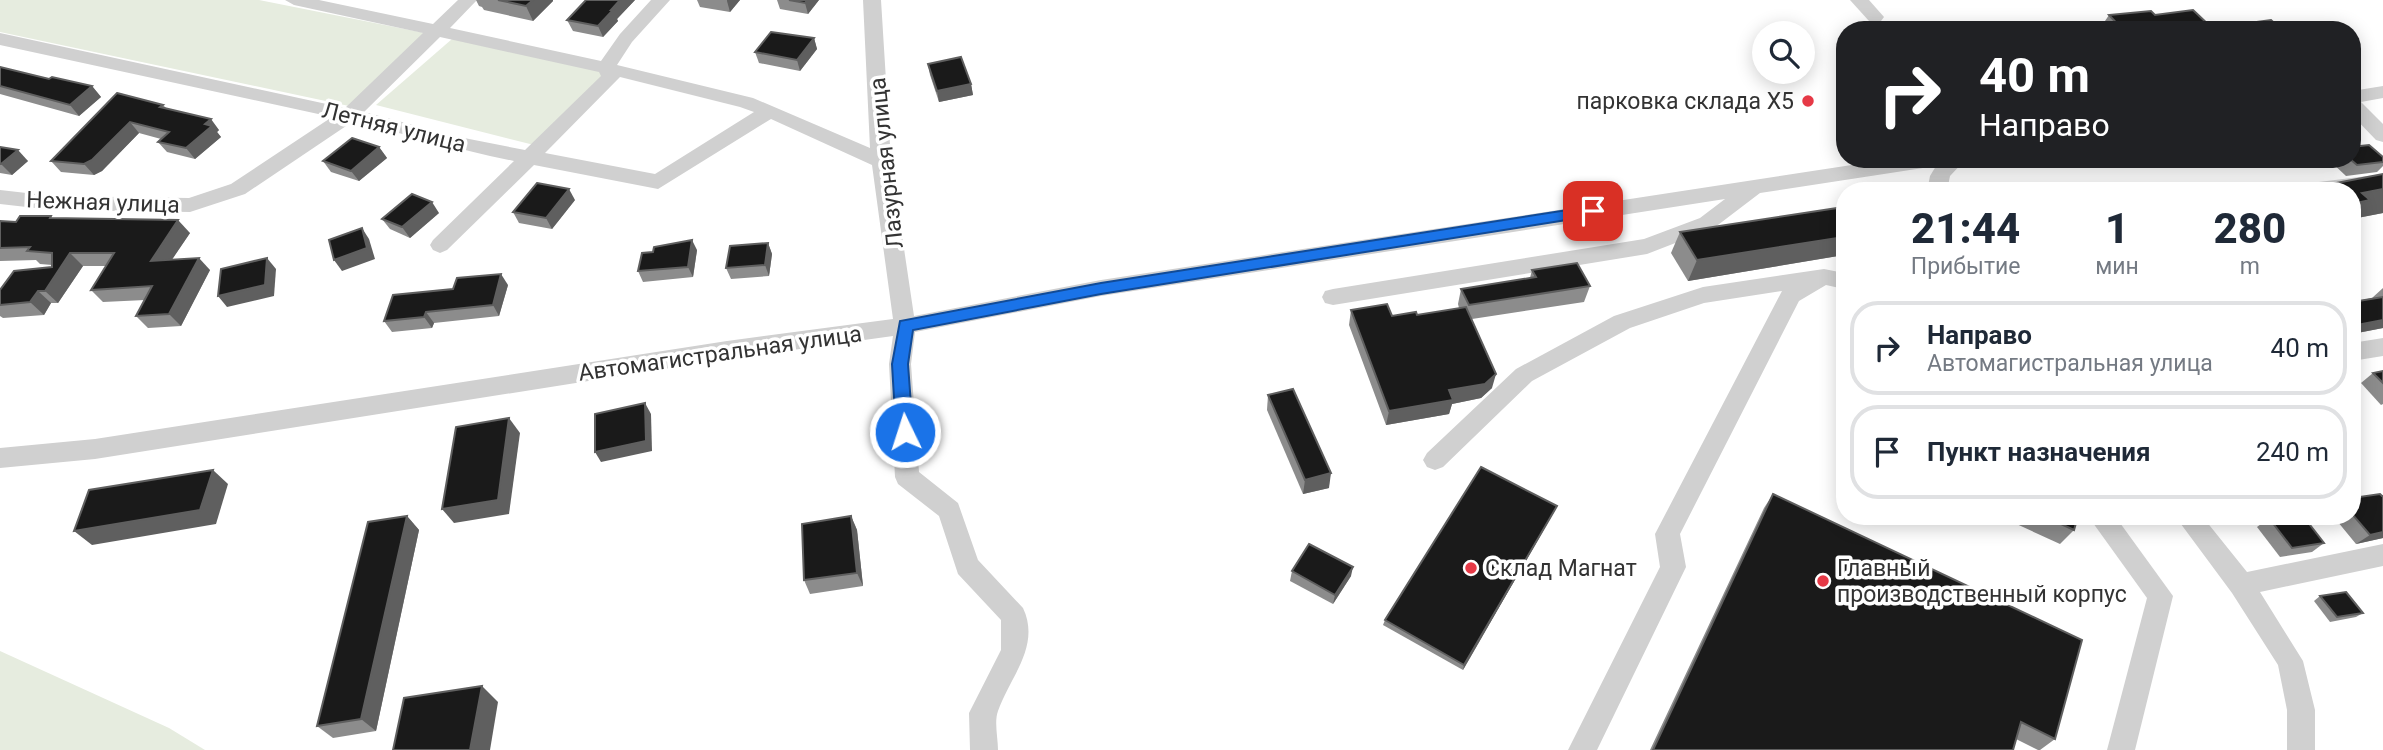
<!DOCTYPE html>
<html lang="ru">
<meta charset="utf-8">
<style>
:root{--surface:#fff;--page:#f6f6f7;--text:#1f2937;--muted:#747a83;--line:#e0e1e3}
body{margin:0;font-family:Roboto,sans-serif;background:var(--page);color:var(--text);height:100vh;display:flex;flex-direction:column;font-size:26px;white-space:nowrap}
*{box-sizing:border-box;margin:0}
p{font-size:23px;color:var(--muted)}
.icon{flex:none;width:38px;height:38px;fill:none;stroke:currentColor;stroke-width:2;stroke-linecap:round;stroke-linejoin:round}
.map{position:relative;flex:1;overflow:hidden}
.drawer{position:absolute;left:1836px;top:182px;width:525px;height:343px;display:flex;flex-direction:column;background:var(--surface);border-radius:28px;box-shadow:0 4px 18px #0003}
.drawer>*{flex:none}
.banner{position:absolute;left:1836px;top:21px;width:525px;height:147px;border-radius:28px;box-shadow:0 4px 18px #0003;background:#202124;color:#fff;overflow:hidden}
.tools{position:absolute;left:1752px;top:21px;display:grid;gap:14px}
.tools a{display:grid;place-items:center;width:63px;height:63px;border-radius:50%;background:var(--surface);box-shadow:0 4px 18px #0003;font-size:35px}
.pin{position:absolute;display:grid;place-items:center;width:60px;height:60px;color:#fff;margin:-30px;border-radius:14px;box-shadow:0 4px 10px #0006}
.me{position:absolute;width:77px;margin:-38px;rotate:356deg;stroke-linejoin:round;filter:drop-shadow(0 0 5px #0008)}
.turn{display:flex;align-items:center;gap:24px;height:147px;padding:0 28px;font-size:32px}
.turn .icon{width:91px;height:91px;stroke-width:2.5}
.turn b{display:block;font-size:49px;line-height:60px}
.eta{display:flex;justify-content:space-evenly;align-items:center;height:119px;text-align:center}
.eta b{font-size:42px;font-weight:800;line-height:49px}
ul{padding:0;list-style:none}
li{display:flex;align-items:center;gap:21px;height:94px;margin:0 14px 10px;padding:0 14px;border:4px solid var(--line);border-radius:28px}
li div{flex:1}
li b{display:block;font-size:26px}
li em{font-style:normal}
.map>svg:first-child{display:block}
</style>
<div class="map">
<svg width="2383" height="750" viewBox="0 0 2383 750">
<rect width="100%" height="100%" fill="#fff"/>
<g fill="#e6ecdf">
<path d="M0 0H259L425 33 349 106 0 32Z"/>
<path d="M452 39 619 75 542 147 376 105Z"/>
<path d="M0 651 169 728 205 750H0Z"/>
</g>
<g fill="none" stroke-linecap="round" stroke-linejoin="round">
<g fill="#d0d0d0" fill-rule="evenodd">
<path d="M285 0H319L433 24 458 0H477L450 28 601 61 620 34 651 0H670L632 42 617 65 753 98 870 148 863 0H881L891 161 914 316 1101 280 1891 159H1966L1950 176 1947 191H1927L1930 176 1936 166 1760 193 1714 228 1647 254 1333 305 1325 303 1322 297 1325 291 1333 289 1644 239 1700 218 1725 199 1101 296 915 332 911 364 919 472 958 503 978 560 1023 608C1041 646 1010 677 998 711 994 722 998 738 998 750H970L969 713 1001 650V620L958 574 939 516 898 484 895 477 889 364 893 336 727 359 95 459 0 468V448L95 439 727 341 893 319 872 165 771 119 658 189 534 165 447 250 440 253 433 250 430 245 433 240 514 161C459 150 407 134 352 122L245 194 190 212 53 210 0 204V190L53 196 189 198 231 184 332 117 0 45V33L345 108 423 33 294 5ZM440 37 599 72 601 76 525 150 459 137 364 112ZM620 77 740 107 754 112 655 174 545 153Z"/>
<path d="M1850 0H1869L1884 17 1881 21H1869Z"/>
<path d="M2383 86V98L2361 102 2383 124V142L2376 140 2352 115V91Z"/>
<path d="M2383 174V188L2352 192 2293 191 2296 186 2303 184Z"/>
<path d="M1824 269 1844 273V289L1826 285 1799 301 1680 534 1686 567 1597 750H1568L1660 567 1655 534 1782 291 1704 303 1630 328 1532 381 1443 467 1435 470 1427 467 1423 460 1427 453 1516 369 1614 316 1703 287Z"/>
<path d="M2383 338V356L2352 361V343Z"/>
<path d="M2088 516H2115L2173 596 2135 750H2107L2147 598Z"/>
<path d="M2175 516H2202L2247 572 2383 544V566L2260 592 2303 661 2315 710V750H2287V710L2278 665 2232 593Z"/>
</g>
</g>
<g fill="#8c8c8c">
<path d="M476 0H553V1L533 21 484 10 482 7 479 6Z"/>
<path d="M586 0H635L617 19 618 21 603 37 573 31 567 20Z"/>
<path d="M697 0H740L730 12 700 7Z"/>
<path d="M777 0H819L808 14 780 9Z"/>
<path d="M2109 15H2155L2212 28 2282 30H2099Z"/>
<path d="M814 38 817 49 800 71 759 63 755 52Z"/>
<path d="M928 64 971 84 973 95 939 102 930 75Z"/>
<path d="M0 67 49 79 92 86 101 97 79 116 0 94Z"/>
<path d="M163 105 167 109 219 130 217 132 221 137 195 159 167 152 158 142 161 139 139 133 102 171 94 175 61 172 51 161Z"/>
<path d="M0 147 28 161 12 175 0 173Z"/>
<path d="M379 147 387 158 359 181 331 172 323 161Z"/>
<path d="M2383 157V166L2377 172 2346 176 2329 160 2330 159H2352Z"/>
<path d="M2383 174V213L2352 219V191H2316L2321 186Z"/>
<path d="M575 200 552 229 519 223 513 212Z"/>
<path d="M1844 207V255L1688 281 1671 253 1680 232Z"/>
<path d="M439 213 410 238 390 229 382 219Z"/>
<path d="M53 218 190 233 172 259 210 270 181 326 148 328 136 316 145 300 103 302 91 290 106 266H83L58 303H51L44 315 3 318 0 316V290L52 267V265L40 264 36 260 0 261V221L16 222Z"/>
<path d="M768 243 772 254 769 276 731 279 726 268Z"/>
<path d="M697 250 693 277 643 282 638 271Z"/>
<path d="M1532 270 1590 286 1584 302 1472 319 1492 388 1481 398 1452 404 1449 414 1386 425 1349 325 1351 310 1392 316 1417 315 1459 308 1458 304 1461 289 1530 278Z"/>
<path d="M508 285 499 316 434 323 432 328 392 332 384 321Z"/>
<path d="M2383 288V328L2352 334V302L2372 298Z"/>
<path d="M2383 371V404L2381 405 2361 383 2373 373Z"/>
<path d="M1268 395 1329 488 1303 494 1267 410Z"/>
<path d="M1773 494 2055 739 2040 750H2038L2016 739 2013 750H1650L1764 508Z"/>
<path d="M2382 496H2383V538L2356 544 2333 516H2352V498Z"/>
<path d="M1555 510 1463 670 1383 625 1385 620Z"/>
<path d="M407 516 419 530 376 731 333 738 317 726Z"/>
<path d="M851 516 857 530 863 586 810 594 804 580Z"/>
<path d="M1999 516H2078L2074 530 2060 544Z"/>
<path d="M2269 518 2324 543 2312 552 2280 557 2257 527Z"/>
<path d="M1292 571 1351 576 1333 604 1290 581Z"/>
<path d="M2320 596 2363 613 2356 617 2330 622 2314 601Z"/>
</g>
<g fill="#5f5f5f">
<path d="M533 0H553V1L533 21 526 6Z"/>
<path d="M620 0H635L617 19 618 21 603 37 598 26 611 10Z"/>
<path d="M727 0H740L730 12 727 1Z"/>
<path d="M807 0H819L808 14 805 3Z"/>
<path d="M814 38 817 49 800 71 797 60Z"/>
<path d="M971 84 973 95 939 102 937 91Z"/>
<path d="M92 86 101 97 79 116 70 105Z"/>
<path d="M211 119 219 130 217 132 221 137 195 159 186 148 205 124Z"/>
<path d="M130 122 139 133 102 171 94 175 84 164Z"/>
<path d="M379 147 387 158 359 181 351 171Z"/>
<path d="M18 150 28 161 12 175 1 164Z"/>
<path d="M569 189 575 200 552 229 546 218Z"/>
<path d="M2383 189V213L2352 219V203L2362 193Z"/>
<path d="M432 202 439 213 410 238 402 227Z"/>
<path d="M178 220 190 233 163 273 151 261Z"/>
<path d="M362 228 369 239 375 259 342 271 334 260Z"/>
<path d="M1844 237V255L1688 281 1697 260Z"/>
<path d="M692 240 697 250 693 277 688 267Z"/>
<path d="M768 243 772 254 769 276 765 265Z"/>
<path d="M70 253 83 266 58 303 45 291Z"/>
<path d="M199 258 210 270 181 326 169 314Z"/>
<path d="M267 258 276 269 274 296 227 307 218 296Z"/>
<path d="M501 274 508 285 499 316 493 305Z"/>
<path d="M38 291 51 303 44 315 30 302Z"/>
<path d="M426 312 434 323 432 328 424 317Z"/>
<path d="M2383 320V328L2352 334V326Z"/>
<path d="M1496 374 1492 388 1481 398 1452 404 1449 414 1386 425 1389 411Z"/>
<path d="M645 403 651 414 652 451 601 462 595 452Z"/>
<path d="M509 418 520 433 509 514 454 523 442 509Z"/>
<path d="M213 470 228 484 216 524 92 545 74 531Z"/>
<path d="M1331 473 1329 488 1303 494 1305 480Z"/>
<path d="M1557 506 1555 510 1463 670 1464 665Z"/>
<path d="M407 516 419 530 376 731 361 719Z"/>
<path d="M851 516 857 530 863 586 857 573Z"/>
<path d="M2383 532V538L2356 544 2370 535Z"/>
<path d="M1353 567 1351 576 1333 604 1335 595Z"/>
<path d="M482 686 498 702 490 750H470Z"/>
</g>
<g fill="#1a1a1a" stroke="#5f5f5f" stroke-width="2">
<path d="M498 0H533L526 6Z"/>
<path d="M586 0H620L611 10H613L598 26 567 20Z"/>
<path d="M789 0H807L805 3Z"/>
<path d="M2193 10 2212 28 2271 20 2282 30H2123L2109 15 2151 11 2155 15Z"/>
<path d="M771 32 814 38 797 60 755 52Z"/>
<path d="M961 57 971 84 937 91 928 64Z"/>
<path d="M0 67 49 79 52 77 92 86 70 105 0 86Z"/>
<path d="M117 93 163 105 160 107 211 119 205 124 212 126 186 148 158 142 169 132 130 122 92 160 84 164 51 161Z"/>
<path d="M352 138 379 147 351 171 323 161Z"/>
<path d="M2369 145 2383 157V162L2357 165 2350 159H2352V147Z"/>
<path d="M0 147 18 150 1 164H0Z"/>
<path d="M2383 174V189L2362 193 2370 200 2352 204V191H2325L2321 186Z"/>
<path d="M537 183 569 189 546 218 513 212Z"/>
<path d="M2082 189 2084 191H2065Z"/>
<path d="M412 194 432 202 402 227 382 219Z"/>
<path d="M1844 207V237L1697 260 1680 232Z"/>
<path d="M20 216H51L50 218 178 220 151 261 199 258 169 314 136 316 152 286 91 290 114 253H70L45 291H38L30 302 0 305V290L14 271 52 267V253L27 251 30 247 0 248V221L16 222Z"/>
<path d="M362 228 367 248 334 260 329 240Z"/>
<path d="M692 240 688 267 638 271 642 253 653 252 654 247Z"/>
<path d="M768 243 765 265 726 268 730 246Z"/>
<path d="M267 258 265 285 218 296 221 269Z"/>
<path d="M1577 263 1590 286 1469 305 1461 289 1536 277 1532 270Z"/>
<path d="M501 274 493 305 426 312 424 317 384 321 393 295 453 289 457 278Z"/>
<path d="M2383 297V320L2352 326V302Z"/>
<path d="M1387 304 1392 316 1416 312 1417 315 1466 307 1496 374 1485 384 1449 390 1453 400 1389 411 1351 310Z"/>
<path d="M2383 371V383L2373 373Z"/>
<path d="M1293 389 1331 473 1305 480 1268 395Z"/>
<path d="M645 403 646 441 595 452V414Z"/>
<path d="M509 418 498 500 442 509 456 427Z"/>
<path d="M1481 467 1557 506 1464 665 1385 620Z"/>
<path d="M213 470 200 510 74 531 89 490Z"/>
<path d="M1773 494 2082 640 2055 739 2021 722 2013 750H1653Z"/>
<path d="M2380 494 2382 496H2383V532L2370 535 2352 514V498Z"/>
<path d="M407 516 361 719 317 726 368 522Z"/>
<path d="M851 516 857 573 804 580 802 524Z"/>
<path d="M2044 516H2078L2074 530Z"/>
<path d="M2277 516H2303L2324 543 2292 548 2269 518Z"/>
<path d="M1309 544 1353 567 1335 595 1292 571Z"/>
<path d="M2346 592 2363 613 2337 617 2320 596Z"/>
<path d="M482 686 470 750H393L404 698Z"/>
</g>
<path fill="#1a73e8" stroke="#114b97" stroke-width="2" d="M1593 206 1601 211 1598 215 1101 294 913 330 908 364 913 432 910 437H899L896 432 892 364 900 321 1101 283Z"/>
<g fill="#e63946" stroke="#fff" stroke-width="2.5">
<circle cx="1808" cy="101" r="7"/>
<circle cx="1471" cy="568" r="7"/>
<circle cx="1823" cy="581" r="7"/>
</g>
<g text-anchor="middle" stroke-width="7" stroke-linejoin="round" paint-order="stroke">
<g font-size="23" fill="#333" stroke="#fff" text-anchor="start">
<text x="1794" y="109" text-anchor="end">парковка склада X5</text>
<text x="1485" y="576">Склад Магнат</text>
<text x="1837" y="576">Главный<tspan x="1837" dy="26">производственный корпус</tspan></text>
</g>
<g font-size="23" fill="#333" stroke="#fff">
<text transform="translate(394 127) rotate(14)" y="8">Летняя улица</text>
<text transform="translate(886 163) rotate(-96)" y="8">Лазурная улица</text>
<text transform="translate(103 202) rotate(2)" y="8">Нежная улица</text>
<text transform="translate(720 353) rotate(-8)" y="8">Автомагистральная улица</text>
</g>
</g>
</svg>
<div class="tools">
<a><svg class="icon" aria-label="search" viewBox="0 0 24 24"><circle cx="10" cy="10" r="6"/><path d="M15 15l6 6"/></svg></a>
</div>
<div class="pin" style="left:1593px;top:211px;background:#d93025"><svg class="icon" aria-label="arrive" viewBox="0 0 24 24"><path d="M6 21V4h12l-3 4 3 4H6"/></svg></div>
<svg class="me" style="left:905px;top:432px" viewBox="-20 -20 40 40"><circle r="17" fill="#1a73e8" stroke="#fff" stroke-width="3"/><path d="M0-11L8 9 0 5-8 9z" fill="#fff"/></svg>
<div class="banner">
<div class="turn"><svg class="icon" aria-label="right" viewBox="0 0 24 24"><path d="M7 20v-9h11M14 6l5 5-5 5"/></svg><div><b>40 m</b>Направо</div></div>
</div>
<section class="drawer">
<div class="eta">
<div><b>21:44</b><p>Прибытие</p></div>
<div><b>1</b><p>мин</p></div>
<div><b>280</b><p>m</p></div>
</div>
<ul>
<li><svg class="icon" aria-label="right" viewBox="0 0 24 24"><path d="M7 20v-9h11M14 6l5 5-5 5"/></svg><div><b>Направо</b><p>Автомагистральная улица</p></div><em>40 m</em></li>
<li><svg class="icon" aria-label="arrive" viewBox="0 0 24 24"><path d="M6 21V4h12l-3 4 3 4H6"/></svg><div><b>Пункт назначения</b></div><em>240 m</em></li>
</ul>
</section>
</div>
